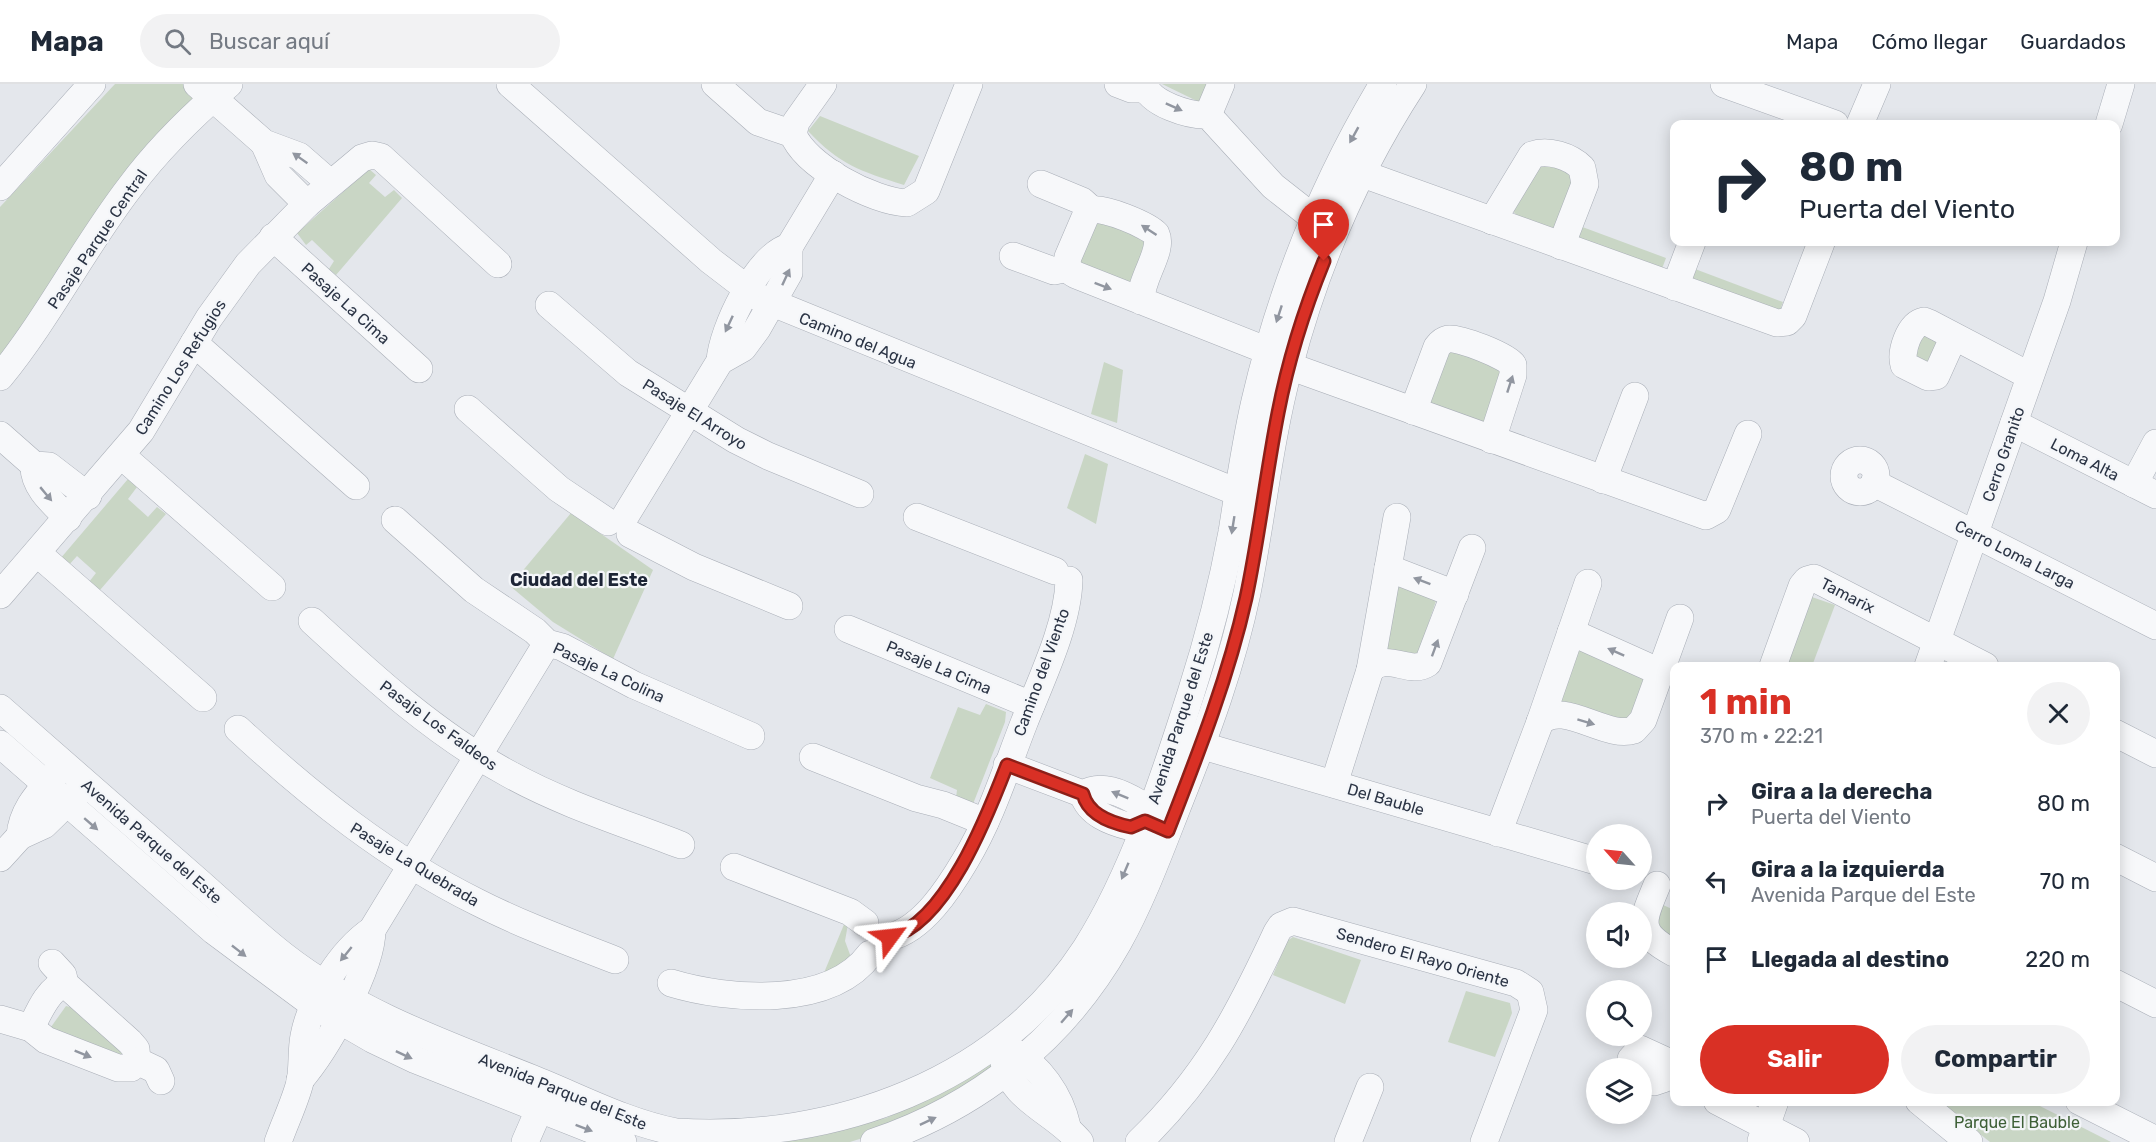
<!DOCTYPE html>
<html lang="es">
<meta charset="utf-8">
<style>
:root{--surface:#fff;--page:#f2f2f3;--text:#1f2937;--muted:#747a83;--line:#e0e1e3;--accent:#d93025}
body{margin:0;font-family:Rubik,sans-serif;background:var(--page);color:var(--text);height:100vh;display:flex;flex-direction:column;font-size:22px;white-space:nowrap}
*{box-sizing:border-box;margin:0}
p{font-size:20px;color:var(--muted)}
.icon{flex:none;width:33px;height:33px;fill:none;stroke:currentColor;stroke-width:2;stroke-linecap:round;stroke-linejoin:round}
.map{position:relative;flex:1;overflow:hidden}
.side{position:absolute;left:1670px;top:578px;width:450px;height:444px;display:flex;flex-direction:column;background:var(--surface);border-radius:12px;box-shadow:0 3px 15px #0003}
.side>*{flex:none}
.hud{position:absolute;left:1670px;top:36px;width:450px;height:126px;border-radius:12px;box-shadow:0 3px 15px #0003;background:#fff;color:var(--text);overflow:hidden}
.needle{width:39px;rotate:297deg}
.tools{position:absolute;left:1586px;top:740px;display:grid;gap:12px}
.tools a{display:grid;place-items:center;width:66px;height:66px;border-radius:50%;background:var(--surface);box-shadow:0 3px 15px #0003;font-size:30px}
.pin{position:absolute;display:grid;place-items:center;width:51px;height:51px;color:#fff;margin:-62px -26px;border-radius:50% 50% 50% 0;rotate:-45deg;box-shadow:0 0 6px #0007}
.pin .icon{rotate:45deg}
.me{position:absolute;width:66px;margin:-33px;rotate:60deg;stroke-linejoin:round;filter:drop-shadow(0 0 4px #0008)}
.turn{display:flex;align-items:center;gap:21px;height:126px;padding:0 30px;font-size:27px}
.turn .icon{width:78px;height:78px;stroke-width:2.5}
.turn b{display:block;font-size:42px;line-height:51px}
.round{display:grid;place-items:center;flex:none;width:63px;height:63px;border-radius:32px;background:var(--page)}
.head{display:flex;align-items:center;justify-content:space-between;height:102px;padding:0 30px}
h1{font-size:36px;font-weight:700;line-height:45px;color:var(--accent)}
.primary-button{display:flex;gap:12px;margin-top:auto;padding:12px 30px}
.primary-button a{flex:1;height:69px;border-radius:36px;background:var(--accent);color:#fff;font-size:24px;font-weight:700;line-height:69px;text-align:center}
.primary-button a+a{background:var(--page);color:var(--text)}
ul{padding:0;list-style:none}
li{display:flex;align-items:center;gap:18px;height:78px;padding:0 30px}
li div{flex:1}
li b{display:block;font-size:22px}
li em{font-style:normal}
header{display:flex;align-items:center;gap:36px;box-sizing:border-box;height:84px;padding:0 30px;background:var(--surface);border-bottom:2px solid var(--line)}
header strong{font-size:28px}
nav{display:flex;gap:33px;margin-inline-start:auto;font-size:21px}
.search{width:420px;height:54px;background:var(--page);display:flex;align-items:center;gap:15px;box-sizing:border-box;padding:0 21px;border-radius:33px;color:var(--muted);font-size:22px}
.map>svg:first-child{display:block}
</style>
<header>
<strong>Mapa</strong>
<div class="search"><svg class="icon" aria-label="search" viewBox="0 0 24 24"><circle cx="10" cy="10" r="6"/><path d="M15 15l6 6"/></svg>Buscar aquí</div>
<nav><a>Mapa</a><a>Cómo llegar</a><a>Guardados</a></nav>
</header>
<div class="map">
<svg width="2156" height="1058" viewBox="0 0 2156 1058">
<rect width="100%" height="100%" fill="#e4e7ec"/>
<g fill="#c9d6c5">
<path d="M115 0H217L0 283V123Z"/>
<path d="M1162 0H1214L1199 18Z"/>
<path d="M820 32 919 72 904 101C860 87 840 81 808 47Z"/>
<path d="M1543 77 1581 92 1553 146 1518 133 1513 127Z"/>
<path d="M369 85 376 91 369 99 385 113 394 106 402 114 336 191 329 185 334 177 312 156 306 161 297 149Z"/>
<path d="M1099 136 1143 154 1146 160 1134 205 1077 183 1091 141Z"/>
<path d="M1577 141 1666 174 1660 190 1571 157Z"/>
<path d="M1695 185 1783 218 1778 232 1688 201Z"/>
<path d="M1919 250 1939 258 1928 285 1908 277Z"/>
<path d="M1449 264 1502 284 1489 334 1482 341 1425 321Z"/>
<path d="M1104 278 1123 286 1117 339 1091 330Z"/>
<path d="M1085 370 1108 380 1096 440 1067 424Z"/>
<path d="M128 395 137 403 128 415 148 433 157 423 166 430 100 506 89 498 96 489 77 472 68 482 60 475Z"/>
<path d="M571 429 653 486 613 575 553 538 510 502Z"/>
<path d="M1397 497 1437 514 1416 576 1383 567Z"/>
<path d="M1809 512 1835 521 1812 582H1783Z"/>
<path d="M1583 562 1650 595 1626 643 1555 616 1573 566Z"/>
<path d="M986 620 1006 628 1005 638 973 720 956 714 957 706 930 694 958 623 980 631Z"/>
<path d="M1661 820 1674 826V861L1653 841Z"/>
<path d="M845 838 848 840 845 857 852 876 821 896Z"/>
<path d="M1293 853 1361 876 1345 920 1273 891 1287 857Z"/>
<path d="M1466 907 1510 919 1512 929 1495 973 1448 958Z"/>
<path d="M66 922 70 923 132 974 125 977 54 950 51 943Z"/>
<path d="M991 980 996 985 891 1045 850 1058H778L886 1034 947 1006Z"/>
<path d="M1938 1017H2030L2111 1058H1990Z"/>
</g>
<g fill="none" stroke-linecap="round" stroke-linejoin="round">
<g stroke="#a9aeb7" stroke-width="28">
<g id="minor">
<path d="M197 0 264 59 299 72 330 99"/>
<path d="M510 0 711 177 758 213 1254 415"/>
<path d="M715 0 758 38 793 50"/>
<path d="M1118 0 1131 5H1145"/>
<path d="M1144 0C1150 20 1189 32 1208 31L1273 102 1315 135"/>
<path d="M1724 0 1835 40"/>
<path d="M1208 31 1221 0"/>
<path d="M1860 40 1877 0"/>
<path d="M2109 40 2121 0"/>
<path d="M793 50C805 82 874 118 907 119L926 107 969 0"/>
<path d="M793 50 796 38 823 0"/>
<path d="M264 59 278 91 307 120"/>
<path d="M1363 90 1777 239 1787 238 1793 232 1821 159"/>
<path d="M1041 100 1082 117 1092 126"/>
<path d="M0 103 92 0"/>
<path d="M1492 137 1532 71C1548 65 1570 72 1582 84L1585 100 1561 162"/>
<path d="M273 153 419 285"/>
<path d="M1013 172 1054 187 1068 184"/>
<path d="M1675 203 1692 158"/>
<path d="M1141 217C1140 194 1164 167 1156 150 1148 141 1104 123 1092 126L1086 131 1068 173C1066 182 1068 187 1076 191L1268 267"/>
<path d="M549 221 628 289 736 356 768 372 860 410"/>
<path d="M1954 252 1936 292 1928 293 1904 281C1900 268 1909 240 1924 237L1929 239 2030 292"/>
<path d="M194 259 356 402"/>
<path d="M720 277 743 264 757 245 789 189V163"/>
<path d="M1289 282 1706 432 1717 426 1748 350"/>
<path d="M0 293C49 233 83 164 130 103 158 65 193 31 229 0"/>
<path d="M468 325 559 405 608 438"/>
<path d="M1413 327 1437 263C1440 259 1443 256 1448 255 1459 253 1507 272 1513 281V291L1492 356"/>
<path d="M2014 339 2156 411"/>
<path d="M0 351 34 381 49 382 88 412"/>
<path d="M122 372 272 503"/>
<circle cx="1860" cy="392" r="16"/>
<path d="M34 381C33 403 54 420 68 434"/>
<path d="M1603 396 1635 312"/>
<path d="M1874 399 2156 542"/>
<path d="M2134 400 2156 359"/>
<path d="M626 431 720 277C722 246 757 172 789 163L833 90"/>
<path d="M917 433 1055 487"/>
<path d="M395 436 474 506 535 547 547 559 562 563 634 601 751 652"/>
<path d="M630 450 694 483 789 522"/>
<path d="M37 469 203 614"/>
<path d="M1388 484 1455 510"/>
<path d="M0 511 141 347 209 234 248 180 307 120 362 74 372 71 381 73 498 180"/>
<path d="M312 537C373 593 435 650 509 690 563 720 624 739 681 761"/>
<path d="M848 545 1031 621"/>
<path d="M1571 548 1660 588"/>
<path d="M1773 582 1802 502 1807 496 1814 494 1985 582"/>
<path d="M1928 582 2057 217 2074 158"/>
<path d="M1370 586C1388 567 1409 592 1428 579L1472 464"/>
<path d="M0 624C64 680 128 736 192 792 222 818 252 847 284 872 357 929 446 960 531 994 579 1013 625 1038 676 1048 835 1058 999 998 1086 864 1132 792 1165 691 1191 609 1208 556 1222 502 1232 448 1239 404 1245 360 1255 317 1281 205 1324 98 1383 0"/>
<path d="M1540 638C1563 615 1606 656 1634 646L1643 636 1680 534"/>
<path d="M238 645C311 712 388 774 477 818 522 841 569 858 615 876"/>
<path d="M2115 649 2156 670"/>
<path d="M1186 657 1596 777"/>
<path d="M0 660 214 847 315 922 372 955 416 976 623 1058"/>
<path d="M813 673 916 714 943 721 985 738"/>
<path d="M1007 681 1083 710C1101 699 1122 709 1139 719L1145 737"/>
<path d="M1334 700 1370 586 1397 433"/>
<path d="M1083 710C1089 730 1111 738 1131 743L1145 737"/>
<path d="M1498 749 1540 638 1588 499"/>
<path d="M20 752C22 725 40 708 57 688"/>
<path d="M2115 773 2156 794"/>
<path d="M0 774 20 752 44 741 80 706"/>
<path d="M734 783 850 828 865 839"/>
<path d="M1657 801C1642 837 1635 848 1674 869"/>
<path d="M890 853C923 845 949 804 965 777 991 734 1006 685 1024 639 1041 596 1068 541 1069 496"/>
<path d="M52 879 63 891 65 900 130 958 136 965 137 977"/>
<path d="M671 899C727 916 830 925 870 870"/>
<path d="M2115 899 2156 920"/>
<path d="M0 935 31 944 46 956 118 984H131L137 977"/>
<path d="M31 944C38 930 48 904 65 900"/>
<path d="M1011 966C1040 982 1060 1011 1067 1042"/>
<path d="M1003 974C1010 1016 1056 1028 1080 1058"/>
<path d="M137 977 156 986 161 997"/>
<path d="M1631 984V975L1640 965 1664 976 1667 987 1663 995 1654 998 1641 993"/>
<path d="M300 996C326 966 372 885 372 846"/>
<path d="M1717 1017 1796 1058"/>
<path d="M1919 1017 1969 1058"/>
<path d="M2079 1017 2156 1056"/>
<path d="M1761 1057 1775 1017"/>
<path d="M278 1058C285 1038 295 1018 300 998 303 983 301 967 304 952 311 915 341 867 372 846L547 559"/>
<path d="M525 1058 539 1026"/>
<path d="M874 1058C978 1023 1064 955 1118 859 1143 814 1161 764 1180 716 1207 648 1232 581 1247 509 1262 434 1269 358 1289 283 1315 184 1357 86 1413 0"/>
<path d="M1139 1058C1206 993 1238 932 1277 848L1281 842 1293 837 1516 899 1530 908 1534 926 1484 1058"/>
<path d="M1348 1058 1370 1003"/>
</g>
</g>
<use href="#minor" stroke="#f7f8fa" stroke-width="27"/>
</g>
<defs><path id="oneway-solid" d="M-6-.8H1V-3.2L6.5 0L1 3.2V.8H-6Z" transform="scale(1.5)"/></defs>
<g fill="#9196a0">
<use href="#oneway-solid" transform="translate(1174 23) rotate(24)"/>
<use href="#oneway-solid" transform="translate(1354 51) rotate(119)"/>
<use href="#oneway-solid" transform="translate(300 74) rotate(-145)"/>
<use href="#oneway-solid" transform="translate(1149 146) rotate(-147)"/>
<use href="#oneway-solid" transform="translate(786 193) rotate(-65)"/>
<use href="#oneway-solid" transform="translate(1103 202) rotate(21)"/>
<use href="#oneway-solid" transform="translate(1279 230) rotate(108)"/>
<use href="#oneway-solid" transform="translate(729 240) rotate(115)"/>
<use href="#oneway-solid" transform="translate(1510 300) rotate(-72)"/>
<use href="#oneway-solid" transform="translate(46 410) rotate(50)"/>
<use href="#oneway-solid" transform="translate(1233 441) rotate(99)"/>
<use href="#oneway-solid" transform="translate(1422 497) rotate(-159)"/>
<use href="#oneway-solid" transform="translate(1435 564) rotate(-70)"/>
<use href="#oneway-solid" transform="translate(1616 568) rotate(-156)"/>
<use href="#oneway-solid" transform="translate(1586 638) rotate(17)"/>
<use href="#oneway-solid" transform="translate(1120 711) rotate(-158)"/>
<use href="#oneway-solid" transform="translate(91 740) rotate(41)"/>
<use href="#oneway-solid" transform="translate(1125 787) rotate(113)"/>
<use href="#oneway-solid" transform="translate(239 867) rotate(38)"/>
<use href="#oneway-solid" transform="translate(346 870) rotate(129)"/>
<use href="#oneway-solid" transform="translate(1067 932) rotate(-49)"/>
<use href="#oneway-solid" transform="translate(83 970) rotate(22)"/>
<use href="#oneway-solid" transform="translate(404 971) rotate(25)"/>
<use href="#oneway-solid" transform="translate(928 1037) rotate(-25)"/>
<use href="#oneway-solid" transform="translate(584 1044) rotate(21)"/>
</g>
<g fill="none" stroke-linecap="round" stroke-linejoin="round">
<g stroke="#8d1f18" stroke-width="15">
<path id="route" d="M890 853C946 840 988 730 1007 681L1083 710C1088 730 1111 739 1131 743L1145 737 1168 747C1198 670 1228 594 1246 514 1259 453 1266 390 1278 329 1288 277 1304 226 1324 177"/>
</g>
<use href="#route" stroke="#d93025" stroke-width="10"/>
</g>
<g text-anchor="middle" stroke-width="4.5" stroke-linejoin="round" paint-order="stroke">
<g font-size="16" fill="#2b3445" stroke="#f4f6f9">
<text transform="translate(97 155) rotate(-56)" y="6">Pasaje Parque Central</text>
<text transform="translate(346 219) rotate(42)" y="6">Pasaje La Cima</text>
<text transform="translate(858 256) rotate(22)" y="6">Camino del Agua</text>
<text transform="translate(180 283) rotate(-58)" y="6">Camino Los Refugios</text>
<text transform="translate(695 330) rotate(32)" y="6">Pasaje El Arroyo</text>
<text transform="translate(2003 370) rotate(-71)" y="6">Cerro Granito</text>
<text transform="translate(2085 375) rotate(27)" y="6">Loma Alta</text>
<text transform="translate(2015 470) rotate(27)" y="6">Cerro Loma Larga</text>
<text transform="translate(1848 511) rotate(27)" y="6">Tamarix</text>
<text transform="translate(939 583) rotate(23)" y="6">Pasaje La Cima</text>
<text transform="translate(609 588) rotate(25)" y="6">Pasaje La Colina</text>
<text transform="translate(1041 588) rotate(-70)" y="6">Camino del Viento</text>
<text transform="translate(1180 634) rotate(-72)" y="6">Avenida Parque del Este</text>
<text transform="translate(439 641) rotate(36)" y="6">Pasaje Los Faldeos</text>
<text transform="translate(1386 715) rotate(16)" y="6">Del Bauble</text>
<text transform="translate(152 757) rotate(41)" y="6">Avenida Parque del Este</text>
<text transform="translate(415 780) rotate(31)" y="6">Pasaje La Quebrada</text>
<text transform="translate(1423 873) rotate(16)" y="6">Sendero El Rayo Oriente</text>
<text transform="translate(563 1007) rotate(22)" y="6">Avenida Parque del Este</text>
</g>
<g font-size="16" fill="#3f6138" stroke="#f4f6f9">
<text x="2017" y="1044">Parque El Bauble</text>
</g>
<g font-size="18" font-weight="bold" fill="#1d2536" stroke="#f4f6f9">
<text x="579" y="502">Ciudad del Este</text>
</g>
</g>
</svg>
<div class="tools">
<a><svg class="needle" viewBox="-14 -14 28 28"><path d="M0-13l5 13h-10z" fill="#e53935"/><path d="M0 13l5-13h-10z" fill="#747a83"/></svg></a>
<a><svg class="icon" aria-label="sound" viewBox="0 0 24 24"><path d="M4 9h4l5-4v14l-5-4H4zM17 9q2 3 0 6"/></svg></a>
<a><svg class="icon" aria-label="search" viewBox="0 0 24 24"><circle cx="10" cy="10" r="6"/><path d="M15 15l6 6"/></svg></a>
<a><svg class="icon" aria-label="layers" viewBox="0 0 24 24"><path d="M12 4l9 5-9 5-9-5zM3 14l9 5 9-5"/></svg></a>
</div>
<div class="pin" style="left:1324px;top:177px;background:#d93025"><svg class="icon" aria-label="arrive" viewBox="0 0 24 24"><path d="M6 21V4h12l-3 4 3 4H6"/></svg></div>
<svg class="me" style="left:890px;top:853px" viewBox="-20 -20 40 40"><path d="M0-17L14 15 0 8-14 15z" fill="#d93025" stroke="#fff" stroke-width="4"/></svg>
<div class="hud">
<div class="turn"><svg class="icon" aria-label="right" viewBox="0 0 24 24"><path d="M7 20v-9h11M14 6l5 5-5 5"/></svg><div><b>80 m</b>Puerta del Viento</div></div>
</div>
<section class="side">
<div class="head"><div><h1>1 min</h1><p>370 m · 22:21</p></div><a class="round"><svg class="icon" aria-label="close" viewBox="0 0 24 24"><path d="M6 6l12 12M18 6L6 18"/></svg></a></div>
<ul>
<li><svg class="icon" aria-label="right" viewBox="0 0 24 24"><path d="M7 20v-9h11M14 6l5 5-5 5"/></svg><div><b>Gira a la derecha</b><p>Puerta del Viento</p></div><em>80 m</em></li>
<li><svg class="icon" aria-label="left" viewBox="0 0 24 24"><path d="M17 20v-9H6M10 6l-5 5 5 5"/></svg><div><b>Gira a la izquierda</b><p>Avenida Parque del Este</p></div><em>70 m</em></li>
<li><svg class="icon" aria-label="arrive" viewBox="0 0 24 24"><path d="M6 21V4h12l-3 4 3 4H6"/></svg><div><b>Llegada al destino</b></div><em>220 m</em></li>
</ul>
<div class="primary-button"><a>Salir</a><a>Compartir</a></div>
</section>
</div>
